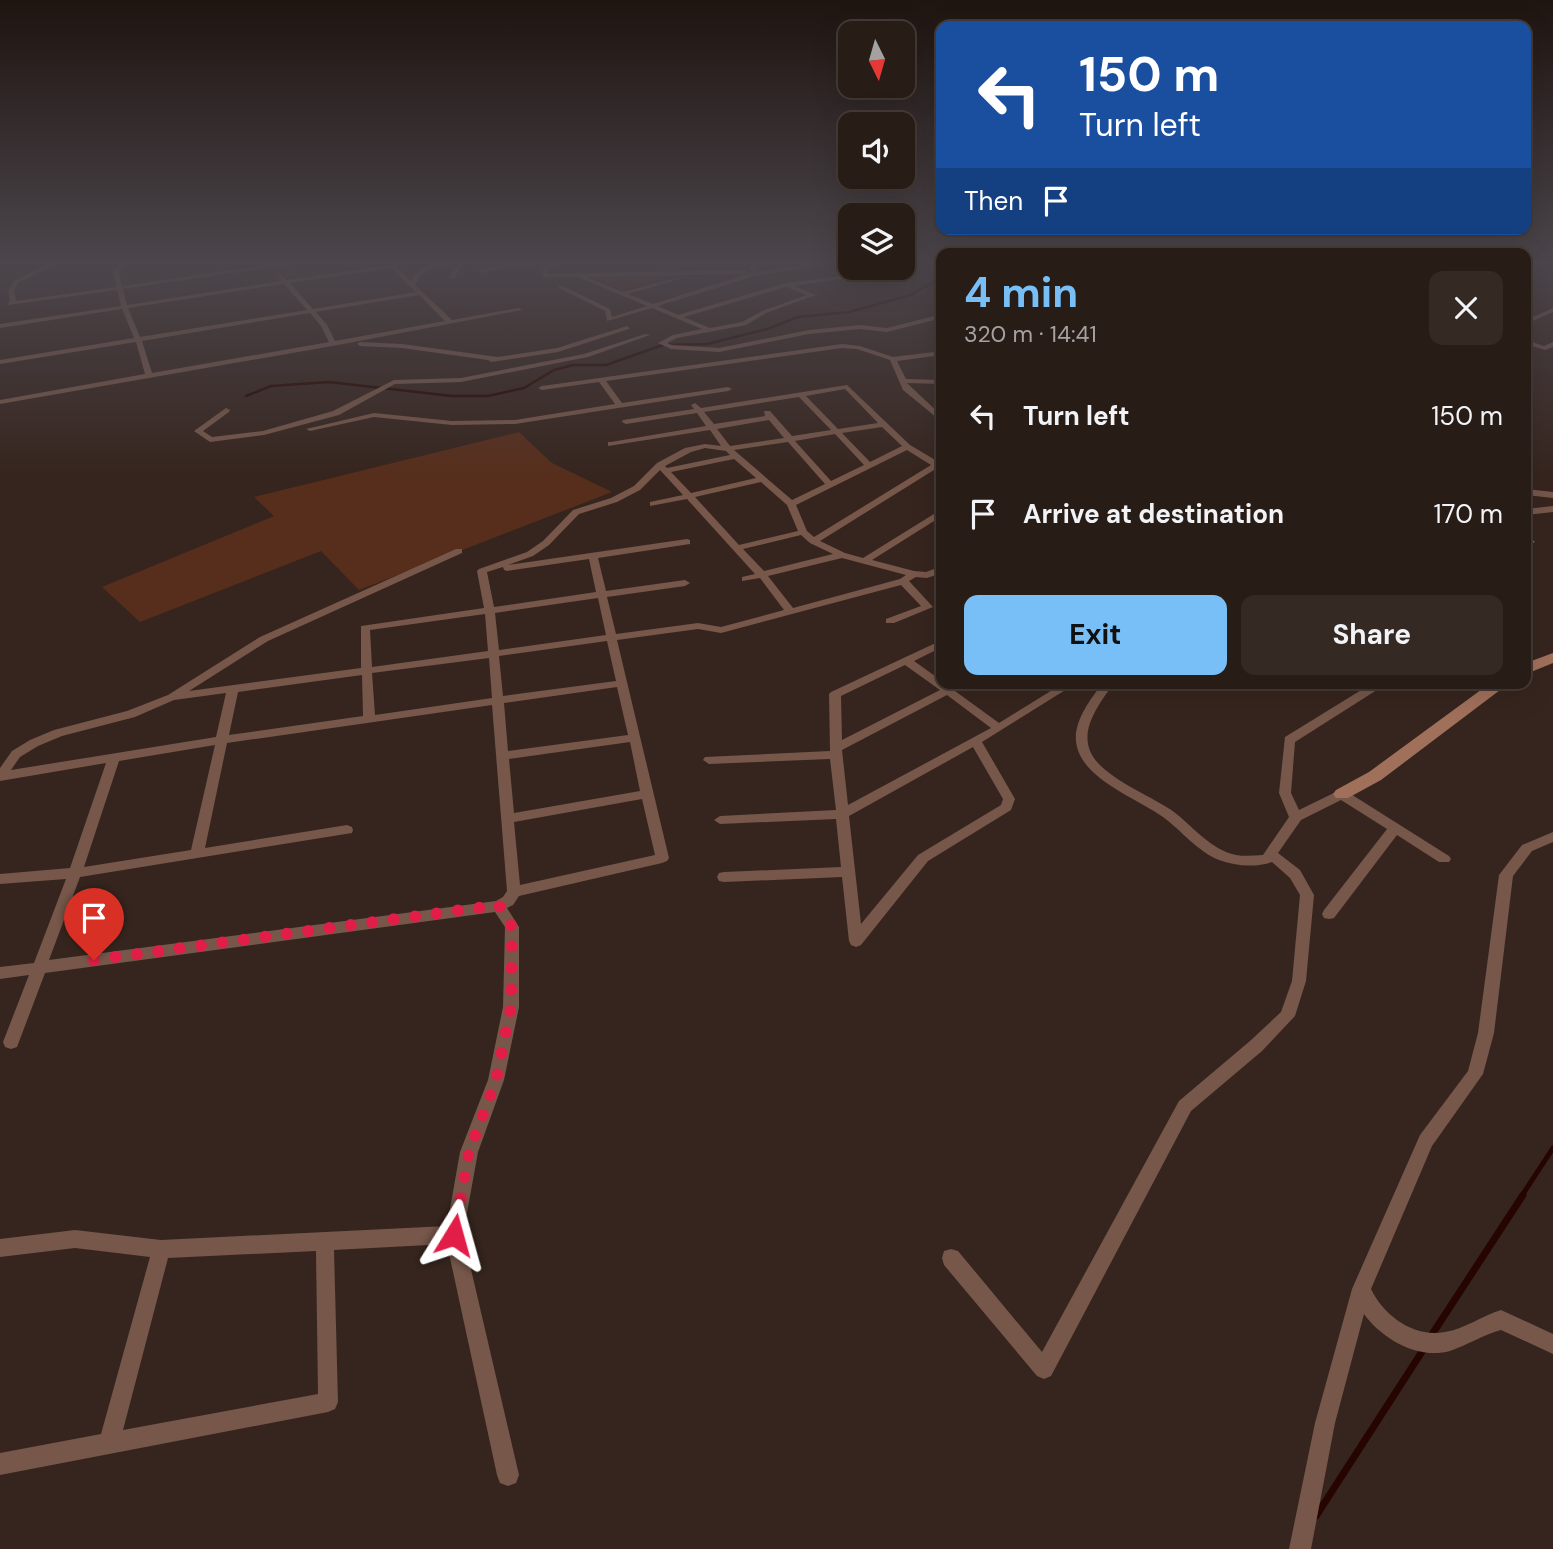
<!DOCTYPE html>
<meta charset="utf-8">
<style>
:root{--surface:#281c16;--page:#342923;--text:#f1f3f6;--muted:#a5a1a1;--line:#443a35;--accent:#78bff7}
body{margin:0;font-family:"DM Sans",sans-serif;background:var(--page);color:var(--text);height:100vh;display:flex;flex-direction:column;font-size:26px;white-space:nowrap}
*{box-sizing:border-box;margin:0}
p{font-size:23px;color:var(--muted)}
.icon{flex:none;width:38px;height:38px;fill:none;stroke:currentColor;stroke-width:2;stroke-linecap:round;stroke-linejoin:round}
.map{position:relative;flex:1;overflow:hidden}
.details{position:absolute;left:936px;top:248px;width:595px;height:441px;display:flex;flex-direction:column;background:var(--surface);border-radius:14px;box-shadow:0 7px 28px #0002,0 0 0 2px var(--line)}
.details>*{flex:none}
.guide{position:absolute;left:936px;top:21px;width:595px;height:214px;border-radius:14px;box-shadow:0 7px 28px #0002,0 0 0 2px var(--line);background:#1a4fa0;color:#fff;overflow:hidden}
.needle{width:46px;rotate:175deg}
.controls{position:absolute;left:838px;top:21px;display:grid;gap:14px}
.controls a{display:grid;place-items:center;width:77px;height:77px;border-radius:14px;background:var(--surface);box-shadow:0 7px 28px #0002,0 0 0 2px var(--line);font-size:35px}
.pin{position:absolute;display:grid;place-items:center;width:60px;height:60px;color:#fff;margin:-72px -30px;border-radius:50% 50% 50% 0;rotate:-45deg;box-shadow:0 0 7px #0007}
.pin .icon{rotate:45deg}
.me{position:absolute;width:77px;margin:-38px;rotate:8deg;stroke-linejoin:round;filter:drop-shadow(0 0 5px #0008)}
.turn{display:flex;align-items:center;gap:24px;height:147px;padding:0 28px;font-size:32px}
.turn .icon{width:91px;height:91px;stroke-width:2.5}
.turn b{display:block;font-size:49px;line-height:60px}
.then{display:flex;align-items:center;height:66px;padding:0 28px;background:#0003;gap:14px;font-size:26px}
.round{display:grid;place-items:center;flex:none;width:74px;height:74px;border-radius:14px;background:var(--page)}
.summary{display:flex;align-items:center;justify-content:space-between;height:119px;padding:0 28px}
h1{font-size:42px;font-weight:700;line-height:52px;color:var(--accent)}
.button{display:flex;gap:14px;margin-top:auto;padding:14px 28px}
.button a{flex:1;height:80px;border-radius:14px;background:var(--accent);color:#111;font-size:28px;font-weight:700;line-height:80px;text-align:center}
.button a+a{background:var(--page);color:var(--text)}
ul{padding:0;list-style:none}
li{display:flex;align-items:center;gap:21px;height:98px;padding:0 28px}
li div{flex:1}
li b{display:block;font-size:26px}
li em{font-style:normal}
.map>svg:first-child{display:block}
</style>
<div class="map">
<svg width="1553" height="1549" viewBox="0 0 1553 1549">
<rect width="100%" height="100%" fill="#36251e"/>
<g fill="#572e1c">
<path d="M668 277 622 290 597 278Z"/>
<path d="M519 432 552 463 612 492 359 590 321 551 140 622 102 587 274 516 254 497Z"/>
</g>
<g fill="none" stroke-linecap="round" stroke-linejoin="round">
<path stroke="#260500" stroke-width="2.5" d="M246 396 271 386 329 382 452 396H488L524 388 554 370 573 365H606L663 345 707 344 767 329 798 317 849 312 911 295 942 277"/>
<path stroke="#260500" stroke-width="5" d="M1521 1197 1553 1148"/>
<g stroke="#260500" stroke-width="7">
<path d="M1431 1336 1523 1195"/>
<path d="M1316 1516 1425 1347"/>
</g>
<g fill="#76574a" fill-rule="evenodd">
<path d="M55 260H63L18 283 14 291 16 299 15 301 117 287 113 272 121 260H127L119 272 122 286 302 260H318L123 289 127 305 282 281 278 277 281 275 287 280 391 265 400 260H408L396 266 411 281C422 260 449 260 470 260L459 270 454 279 449 278 454 268 461 262C443 265 424 266 415 285L452 320 519 308 522 310 338 345 0 404V400L145 374 136 342 0 364V360L134 338 122 309 0 328V324L121 306 117 290 8 305 10 299 8 291 14 281ZM391 268 416 292 313 309 290 283ZM284 284 307 310 140 337 128 308ZM419 295 445 321 335 341 327 325 316 312ZM310 313 321 326 329 342 152 373 142 341Z"/>
<path d="M547 260 588 261 549 265 547 274 746 270 749 272 746 274 587 277 622 292 680 277V279L628 294 653 304 751 273 749 260H755L757 272 835 260H850L755 276 658 306 678 315 786 283 873 272 869 268H875L880 273 794 286 816 295 766 313 746 325 677 338 667 343 672 345 719 348 809 330 860 325 887 328 942 314V318L887 332 860 329 809 334 719 352 671 349 658 343 673 335 702 329 652 308 607 321 605 311 559 288V286H563L610 309 612 317 647 306 578 277H542L544 265 506 267 480 273 477 271 506 263ZM786 287 807 295 762 311 742 322 710 328 684 317Z"/>
<path d="M1553 308V312L1526 324V320Z"/>
<path d="M627 326 630 328 629 329 558 352 491 362 488 360 402 348 360 346 357 344 360 342 402 344 498 357 557 348Z"/>
<path d="M645 334 650 335 588 357 461 382 395 384 339 415 264 435 210 442 194 431 226 408 230 410 229 412 203 431 212 437 263 431 333 411 394 380 461 378 584 354Z"/>
<path d="M1526 340 1544 346 1553 342V347L1545 350 1526 344Z"/>
<path d="M842 344 860 346 893 357 942 351V355L897 361 906 379 942 380V384L907 383 942 416V422L903 390 890 360 857 349 842 348 606 381 622 403 728 387 732 389 728 391 515 424 452 425 374 417 310 431 306 429 374 413 452 421 515 420 615 404 599 382 542 390 538 388 542 386Z"/>
<path d="M847 385 910 445 937 461 942 460V465L820 541 845 553 863 558 942 509V516L872 560 914 571 926 572 942 566V573L927 578 916 577 909 581 933 607 894 623H886V619L921 606 901 585 721 633 698 629 617 640 669 858 667 861 662 863 519 896 513 905 507 908 519 927V1007L504 1080 478 1152 463 1235 519 1475 516 1483 508 1486 500 1483 497 1475 447 1244 334 1250 338 1402 335 1409 328 1412 0 1475V1453L101 1434 150 1257 75 1248 0 1257V1239L75 1230 161 1240 447 1226 460 1152 488 1080 503 1007 505 927 495 912 45 973 17 1047 11 1049 5 1047 3 1042 29 975 0 979V967L34 963 66 879 0 884V874L70 868 106 763 0 781V768L12 751 30 740 54 730 127 711 168 695 260 637 456 549H462V553L268 641 189 691 361 668V626L484 608 477 571 479 569 527 552 543 541 573 510 611 498 634 486 657 463 685 448 705 444 721 446 710 430 608 446V442H611L706 426 697 413 626 424 622 422 623 420 694 409 691 405 695 403 701 408ZM845 389 878 423 838 429 806 396ZM799 397 831 430 792 436 770 411H764L765 416 714 424 704 412ZM769 420 784 438 730 446 717 429ZM882 427 902 446 870 462 842 433ZM835 434 864 465 831 481 795 441ZM788 442 825 484 792 500 734 450ZM705 448 726 451 730 455 667 468 665 466 691 452ZM907 450 931 465 814 537 807 531 796 505ZM734 459 756 478 691 493 671 472ZM660 470 683 495 650 502V506L687 499 755 574 742 577V581L760 578 784 610 721 627 698 623 616 634 607 597 685 586 690 583 685 580 606 591 598 558 690 544V540L687 539 508 565 533 556 549 545 579 514 617 502 640 490ZM761 482 787 505 798 531 739 545 695 497ZM801 535 810 543 833 554 764 571 743 549ZM842 558 906 575 900 579 793 608 768 576ZM589 559 596 592 494 607 487 572 503 567 504 570 507 571ZM598 598 606 635 499 650 495 613ZM485 614 488 651 372 667 370 630ZM607 641 616 681 503 696 499 656ZM489 658 492 698 375 715 372 673ZM362 675 363 716 229 735 238 692ZM617 687 628 735 508 751 504 703ZM226 693 216 737 11 770 20 757 38 746 62 736 135 717 174 700ZM492 705 507 891 503 897 496 901 49 960 80 877 352 833 353 830 352 827 347 825 205 848 227 743ZM630 742 640 791 514 813 509 759ZM215 745 191 850 84 867 119 761ZM642 799 655 855 520 885 514 822ZM316 1251 318 1394 123 1430 168 1258Z"/>
<path d="M1526 489 1553 492V498L1526 495Z"/>
<path d="M1553 506V512L1526 515V509Z"/>
<path d="M1526 538 1533 540 1535 542 1530 545 1526 544Z"/>
<path d="M942 640V647L914 661 942 681V684H965L955 691 999 723 1062 684H1075L982 742 1015 799 1011 810 928 861 861 945 856 947 851 945 849 941 842 877 724 882 719 881 717 877 719 873 724 872 841 867 836 819 720 824 714 820 720 816 836 810 830 759 709 764 703 760 705 757 830 751 829 694 831 692ZM905 665 940 690 842 740 841 696ZM947 695 991 728 848 805 842 750ZM973 747 1003 799 1001 805 918 855 861 924 849 816Z"/>
<path d="M1102 684H1113C1101 702 1082 725 1089 748 1097 776 1151 795 1174 812 1191 825 1205 843 1226 852 1237 857 1250 856 1263 855L1289 817 1279 793 1285 737 1371 684H1380V688L1295 742 1291 793 1299 810 1338 791H1346L1449 856 1451 859 1449 862H1439L1397 835 1334 918 1329 919 1324 918 1322 914 1324 910 1387 829 1341 800 1301 820 1278 853 1300 870 1314 895 1306 981 1295 1016 1262 1051 1191 1111 1051 1376 1044 1379 1037 1376 944 1265 942 1258 944 1251 951 1249 958 1251 1042 1352 1179 1101 1250 1041 1281 1012 1292 981 1300 895 1290 878 1272 862C1255 868 1235 866 1219 860 1197 851 1182 831 1163 817 1138 799 1085 780 1077 747 1071 725 1089 701 1102 684Z"/>
<path d="M1553 832V842L1532 851 1513 876 1494 1033 1483 1074 1432 1146 1371 1289C1384 1316 1414 1338 1445 1332 1464 1329 1482 1316 1501 1310L1553 1334V1354L1501 1330C1483 1335 1467 1345 1450 1351 1418 1360 1382 1339 1364 1314L1335 1423 1311 1549H1289L1315 1423 1352 1289 1420 1135 1468 1071 1478 1033 1499 875 1522 845Z"/>
</g>
<g fill="#a1705b" fill-rule="evenodd">
<path d="M703 260 585 263 581 261 582 260Z"/>
<path d="M1553 653V663L1526 674V663Z"/>
<path d="M1489 684H1508L1381 780 1348 798H1336L1333 794 1336 790 1369 772Z"/>
</g>
</g>
<linearGradient id="sky" x2="0" y2="1"><stop stop-color="#1e1410"/><stop offset="0.55" stop-color="#4c464c"/><stop offset="1" stop-color="#4c464c" stop-opacity="0"/></linearGradient>
<rect width="1553" height="477" fill="url(#sky)"/>
<g fill="none" stroke-linecap="round" stroke-linejoin="round">
<path stroke="#e11d48" stroke-width="12" stroke-dasharray="0 21.6" d="M94 960 499 905 512 927 511 1007 496 1080 469 1152 454 1235"/>
</g>
</svg>
<div class="controls">
<a><svg class="needle" viewBox="-14 -14 28 28"><path d="M0-13l5 13h-10z" fill="#e53935"/><path d="M0 13l5-13h-10z" fill="#a5a1a1"/></svg></a>
<a><svg class="icon" aria-label="sound" viewBox="0 0 24 24"><path d="M4 9h4l5-4v14l-5-4H4zM17 9q2 3 0 6"/></svg></a>
<a><svg class="icon" aria-label="layers" viewBox="0 0 24 24"><path d="M12 4l9 5-9 5-9-5zM3 14l9 5 9-5"/></svg></a>
</div>
<div class="pin" style="left:94px;top:960px;background:#d93025"><svg class="icon" aria-label="arrive" viewBox="0 0 24 24"><path d="M6 21V4h12l-3 4 3 4H6"/></svg></div>
<svg class="me" style="left:454px;top:1235px" viewBox="-20 -20 40 40"><path d="M0-17L14 15 0 8-14 15z" fill="#e11d48" stroke="#fff" stroke-width="4"/></svg>
<div class="guide">
<div class="turn"><svg class="icon" aria-label="left" viewBox="0 0 24 24"><path d="M17 20v-9H6M10 6l-5 5 5 5"/></svg><div><b>150 m</b>Turn left</div></div>
<div class="then">Then<svg class="icon" aria-label="arrive" viewBox="0 0 24 24"><path d="M6 21V4h12l-3 4 3 4H6"/></svg></div>
</div>
<section class="details">
<div class="summary"><div><h1>4 min</h1><p>320 m · 14:41</p></div><a class="round"><svg class="icon" aria-label="close" viewBox="0 0 24 24"><path d="M6 6l12 12M18 6L6 18"/></svg></a></div>
<ul>
<li><svg class="icon" aria-label="left" viewBox="0 0 24 24"><path d="M17 20v-9H6M10 6l-5 5 5 5"/></svg><div><b>Turn left</b></div><em>150 m</em></li>
<li><svg class="icon" aria-label="arrive" viewBox="0 0 24 24"><path d="M6 21V4h12l-3 4 3 4H6"/></svg><div><b>Arrive at destination</b></div><em>170 m</em></li>
</ul>
<div class="button"><a>Exit</a><a>Share</a></div>
</section>
</div>
